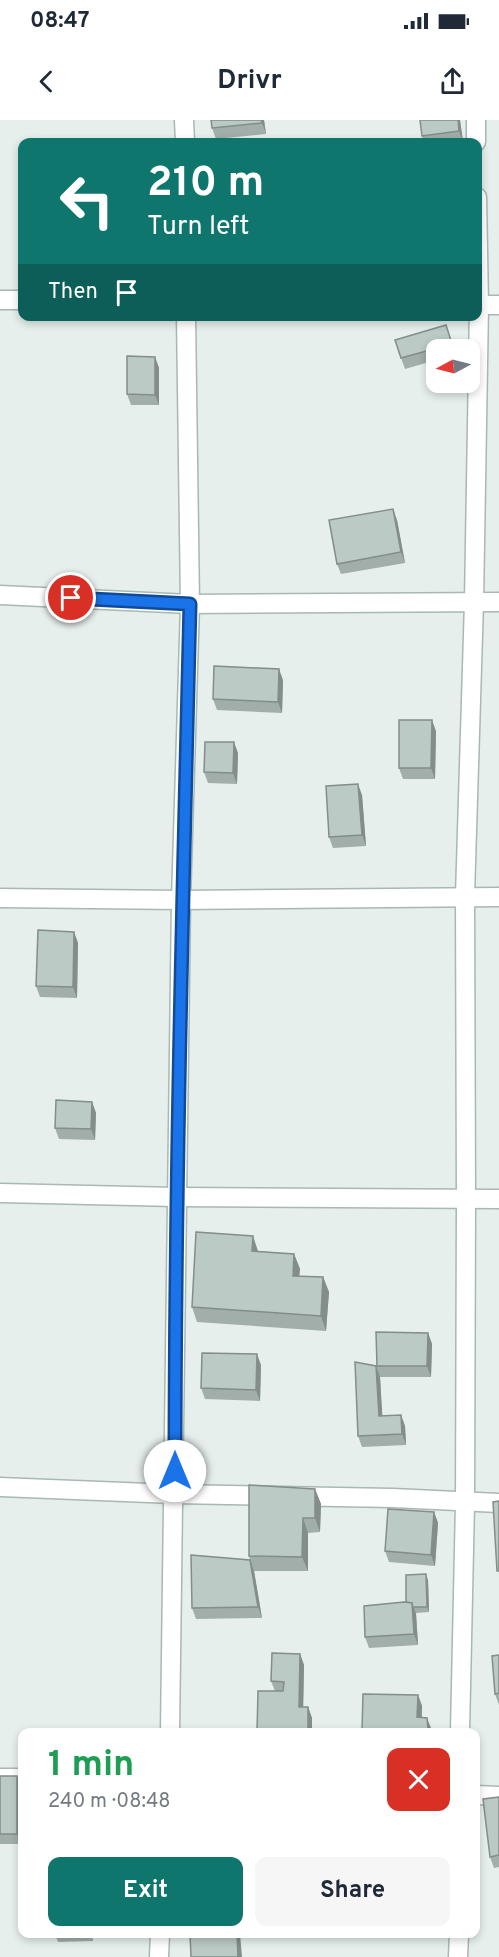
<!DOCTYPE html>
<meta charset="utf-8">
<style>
:root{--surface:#fff;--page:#f6f6f7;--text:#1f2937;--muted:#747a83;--accent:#0f766e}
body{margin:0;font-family:Overpass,sans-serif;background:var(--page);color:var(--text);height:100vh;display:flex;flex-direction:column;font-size:22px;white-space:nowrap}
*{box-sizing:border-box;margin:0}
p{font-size:20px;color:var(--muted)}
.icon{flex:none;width:33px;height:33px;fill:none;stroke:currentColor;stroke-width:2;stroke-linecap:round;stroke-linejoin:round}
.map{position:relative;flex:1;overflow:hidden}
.sheet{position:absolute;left:18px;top:1608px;width:462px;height:210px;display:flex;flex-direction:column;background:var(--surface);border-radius:12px;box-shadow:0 3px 9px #0003}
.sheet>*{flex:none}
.top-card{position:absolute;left:18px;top:18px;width:464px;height:183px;border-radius:12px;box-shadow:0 3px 9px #0003;background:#0f766e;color:#fff;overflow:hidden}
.needle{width:39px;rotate:263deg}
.buttons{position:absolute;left:426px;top:219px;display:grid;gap:12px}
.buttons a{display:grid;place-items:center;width:54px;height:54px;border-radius:12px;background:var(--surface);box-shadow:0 3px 9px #0003;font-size:30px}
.pin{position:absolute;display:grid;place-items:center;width:51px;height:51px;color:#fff;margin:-26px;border:3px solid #fff;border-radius:50%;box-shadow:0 2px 6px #0007}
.me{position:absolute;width:66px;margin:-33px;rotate:0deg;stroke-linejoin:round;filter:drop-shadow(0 0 4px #0008)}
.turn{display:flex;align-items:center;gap:21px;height:126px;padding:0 30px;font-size:27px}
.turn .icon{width:78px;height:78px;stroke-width:2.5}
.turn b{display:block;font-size:42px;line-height:51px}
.then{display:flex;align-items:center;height:57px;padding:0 30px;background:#0003;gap:12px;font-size:22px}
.round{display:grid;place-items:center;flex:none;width:63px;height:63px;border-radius:12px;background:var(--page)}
.summary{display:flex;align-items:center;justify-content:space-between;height:102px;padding:0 30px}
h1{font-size:36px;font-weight:700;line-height:45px;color:#1e9e55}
.button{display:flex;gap:12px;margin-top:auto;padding:12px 30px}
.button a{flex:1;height:69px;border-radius:12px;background:var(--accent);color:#fff;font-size:24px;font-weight:700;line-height:69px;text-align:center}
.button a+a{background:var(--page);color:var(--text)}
.status{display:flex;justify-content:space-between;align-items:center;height:42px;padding:0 30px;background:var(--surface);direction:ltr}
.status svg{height:16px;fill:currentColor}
header{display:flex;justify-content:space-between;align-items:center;height:78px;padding:0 30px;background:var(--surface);font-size:27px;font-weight:700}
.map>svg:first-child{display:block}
</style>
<div class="status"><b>08:47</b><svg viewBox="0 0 49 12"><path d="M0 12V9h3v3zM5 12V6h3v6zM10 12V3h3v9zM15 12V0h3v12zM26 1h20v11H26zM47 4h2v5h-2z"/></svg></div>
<header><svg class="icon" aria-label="back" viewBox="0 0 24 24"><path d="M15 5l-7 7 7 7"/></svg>Drivr<svg class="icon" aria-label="share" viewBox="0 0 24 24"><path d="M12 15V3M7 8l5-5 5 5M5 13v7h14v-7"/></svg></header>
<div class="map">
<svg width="499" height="1837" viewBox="0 0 499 1837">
<rect width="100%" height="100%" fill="#e6efeb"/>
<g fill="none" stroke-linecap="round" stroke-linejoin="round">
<g stroke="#a8b8b2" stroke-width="21">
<g id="minor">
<path d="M184 0 185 22"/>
<path d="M476 0V22"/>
<path d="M0 180H22"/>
<path d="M477 185H499"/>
<path d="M0 475 190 484 499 482"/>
<path d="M0 778 181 780 499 777"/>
<path d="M0 1073 176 1077 499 1079"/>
<path d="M0 1367 174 1374 393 1378 499 1383"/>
<path d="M170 1612 181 780 190 484 186 196"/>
<path d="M460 1612 465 1383 466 1080 465 776 474 482 479 185 477 77"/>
<path d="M0 1658H22"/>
<path d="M476 1675 499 1676"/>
<path d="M159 1837 160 1814"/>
<path d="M458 1837 459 1814"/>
</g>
</g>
<use href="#minor" stroke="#fff" stroke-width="18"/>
</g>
<g fill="#a1aea9">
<path d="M211 0H264L266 14 216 19 212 8Z"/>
<path d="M460 0 463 22H424L422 16Z"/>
<path d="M450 216 454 230H436V240L405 249 401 238Z"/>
<path d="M155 237 159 248V285H131L127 274Z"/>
<path d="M397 400 405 443 341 454 337 444Z"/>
<path d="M283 560 282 593 217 590 213 579Z"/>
<path d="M436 611 435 659H403L399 648Z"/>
<path d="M238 633 237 664 208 663 204 652Z"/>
<path d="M362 675 366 726 333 728 329 717Z"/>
<path d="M74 812 78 823 77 878 40 877 36 866Z"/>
<path d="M92 982 96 993 95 1020 59 1019 55 1008Z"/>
<path d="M258 1131 294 1134 300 1149 299 1156 323 1157 329 1172 326 1211 197 1202 192 1187Z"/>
<path d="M428 1213 432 1224 431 1257H380L382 1296 401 1295 405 1306 406 1325 362 1327 358 1316 376 1246Z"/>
<path d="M261 1245 260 1281 205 1279 201 1268Z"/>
<path d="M315 1369 321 1384 320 1412 308 1413V1451H254L262 1498 196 1499 192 1488 250 1440 249 1436Z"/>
<path d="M434 1392 438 1403 435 1446 389 1442 385 1431Z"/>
<path d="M428 1460 429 1492 416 1493 418 1525 369 1528 365 1517 406 1482Z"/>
<path d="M300 1534 304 1545 303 1587H308L312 1598V1612H257L275 1571 271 1561Z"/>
<path d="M499 1535V1585L495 1574Z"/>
<path d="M418 1575 422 1586V1597L431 1608 432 1612H363L362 1609Z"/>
<path d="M0 1656 21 1667V1724H0Z"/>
<path d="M499 1677V1747L494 1748 490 1737Z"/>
<path d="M55 1814H93V1821L58 1822Z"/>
</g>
<g fill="#838d89">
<path d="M261 0H264L266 14 262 3Z"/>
<path d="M458 0H460L463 22 459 11Z"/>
<path d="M155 237 159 248V285L155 275Z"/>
<path d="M393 389 397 400 405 443 401 432Z"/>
<path d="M279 549 283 560 282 593 278 582Z"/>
<path d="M432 600 436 611 435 659 431 648Z"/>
<path d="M234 622 238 633 237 664 233 653Z"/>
<path d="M358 664 362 675 366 726 362 715Z"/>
<path d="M74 812 78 823 77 878 73 867Z"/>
<path d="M92 982 96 993 95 1020 91 1009Z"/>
<path d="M253 1116 258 1131 257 1146 252 1131Z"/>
<path d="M294 1134 300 1149 298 1171 293 1156Z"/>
<path d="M323 1157 329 1172 326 1211 321 1196Z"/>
<path d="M428 1213 432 1224 431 1257 427 1246Z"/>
<path d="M257 1234 261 1245 260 1281 256 1270Z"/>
<path d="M376 1246 380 1257 383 1307 379 1296Z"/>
<path d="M401 1295 405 1306 406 1325 402 1314Z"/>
<path d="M315 1369 321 1384 320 1412 315 1398Z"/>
<path d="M434 1392 438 1403 435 1446 431 1435Z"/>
<path d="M303 1398 308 1413V1451L302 1437Z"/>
<path d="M250 1440 254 1451 262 1498 258 1487Z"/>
<path d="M426 1454 428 1460 429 1492 427 1487Z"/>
<path d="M412 1483 416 1494 418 1525 414 1514Z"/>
<path d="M300 1534 304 1545 303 1598 299 1587Z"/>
<path d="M418 1575 422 1586 421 1608 417 1597Z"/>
<path d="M308 1587 312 1598V1612H308Z"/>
<path d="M427 1598 431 1608 432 1612H429L428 1610Z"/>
<path d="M17 1656 21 1667V1724L17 1714Z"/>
<path d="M237 1814H240L242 1837H238Z"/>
</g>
<g fill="#bbcac4" stroke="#838d89" stroke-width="1.5">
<path d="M211 0H261L262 3 212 8Z"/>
<path d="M420 0H458L459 11 422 16Z"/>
<path d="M402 20V22H380Z"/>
<path d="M446 205 452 224 401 238 395 220Z"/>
<path d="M127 236 155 237V275L127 274Z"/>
<path d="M393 389 401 432 337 444 329 400Z"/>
<path d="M214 546 279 549 278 582 213 579Z"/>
<path d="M399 600H432L431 648H399Z"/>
<path d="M205 622H234L233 653 204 652Z"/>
<path d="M358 664 362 715 329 717 326 666Z"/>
<path d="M38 810 74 812 73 867 36 866Z"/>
<path d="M56 980 92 982 91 1009 55 1008Z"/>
<path d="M196 1112 253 1116 252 1131 294 1134 293 1156 323 1157 321 1196 192 1187Z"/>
<path d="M376 1212 428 1213 427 1246H377Z"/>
<path d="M202 1233 257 1234 256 1270 201 1268Z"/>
<path d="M355 1242 376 1246 379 1296 401 1295 402 1314 358 1316Z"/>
<path d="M249 1365 315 1369V1398H303L302 1437 249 1436Z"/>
<path d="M499 1381V1451H497L493 1382Z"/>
<path d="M388 1389 434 1392 431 1435 385 1431Z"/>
<path d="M191 1435 250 1440 258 1487 192 1488Z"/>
<path d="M426 1454 427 1487H413L412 1483 406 1482V1455Z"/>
<path d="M404 1482 412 1483 414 1514 365 1517 364 1486Z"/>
<path d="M272 1533 300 1534 299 1587H308V1612H257L258 1571H283L284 1562 271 1561Z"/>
<path d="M499 1535V1573L495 1574 492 1536Z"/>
<path d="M363 1574 418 1575 417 1597 427 1598 428 1610 362 1609Z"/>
<rect x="0" y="1656" width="17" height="58"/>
<path d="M499 1677V1735L490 1737 483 1679Z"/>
<path d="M190 1814H237L238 1837H191Z"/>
</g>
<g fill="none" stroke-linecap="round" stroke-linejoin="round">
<g stroke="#114b97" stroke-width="15">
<path id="route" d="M71 478 190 484C183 773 175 1062 175 1351"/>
</g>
<use href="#route" stroke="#1a73e8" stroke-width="10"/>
</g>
</svg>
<div class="buttons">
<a><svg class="needle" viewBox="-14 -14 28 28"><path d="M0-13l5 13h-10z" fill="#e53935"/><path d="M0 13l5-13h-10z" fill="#747a83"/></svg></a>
</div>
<div class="pin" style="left:71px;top:478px;background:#d93025"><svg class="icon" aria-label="arrive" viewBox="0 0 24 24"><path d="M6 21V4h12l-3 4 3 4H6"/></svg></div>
<svg class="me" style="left:175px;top:1351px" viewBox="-20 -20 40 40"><circle r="19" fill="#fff"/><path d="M0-13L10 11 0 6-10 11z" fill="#1a73e8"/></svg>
<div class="top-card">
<div class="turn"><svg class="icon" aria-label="left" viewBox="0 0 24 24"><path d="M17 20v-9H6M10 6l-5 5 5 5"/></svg><div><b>210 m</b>Turn left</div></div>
<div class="then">Then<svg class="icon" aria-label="arrive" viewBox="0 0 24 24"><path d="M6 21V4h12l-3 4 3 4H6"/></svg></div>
</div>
<section class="sheet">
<div class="summary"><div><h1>1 min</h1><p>240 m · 08:48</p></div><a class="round" style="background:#d93025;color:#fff"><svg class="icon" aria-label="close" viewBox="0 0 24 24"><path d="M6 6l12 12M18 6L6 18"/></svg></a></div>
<div class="button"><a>Exit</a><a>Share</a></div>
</section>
</div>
